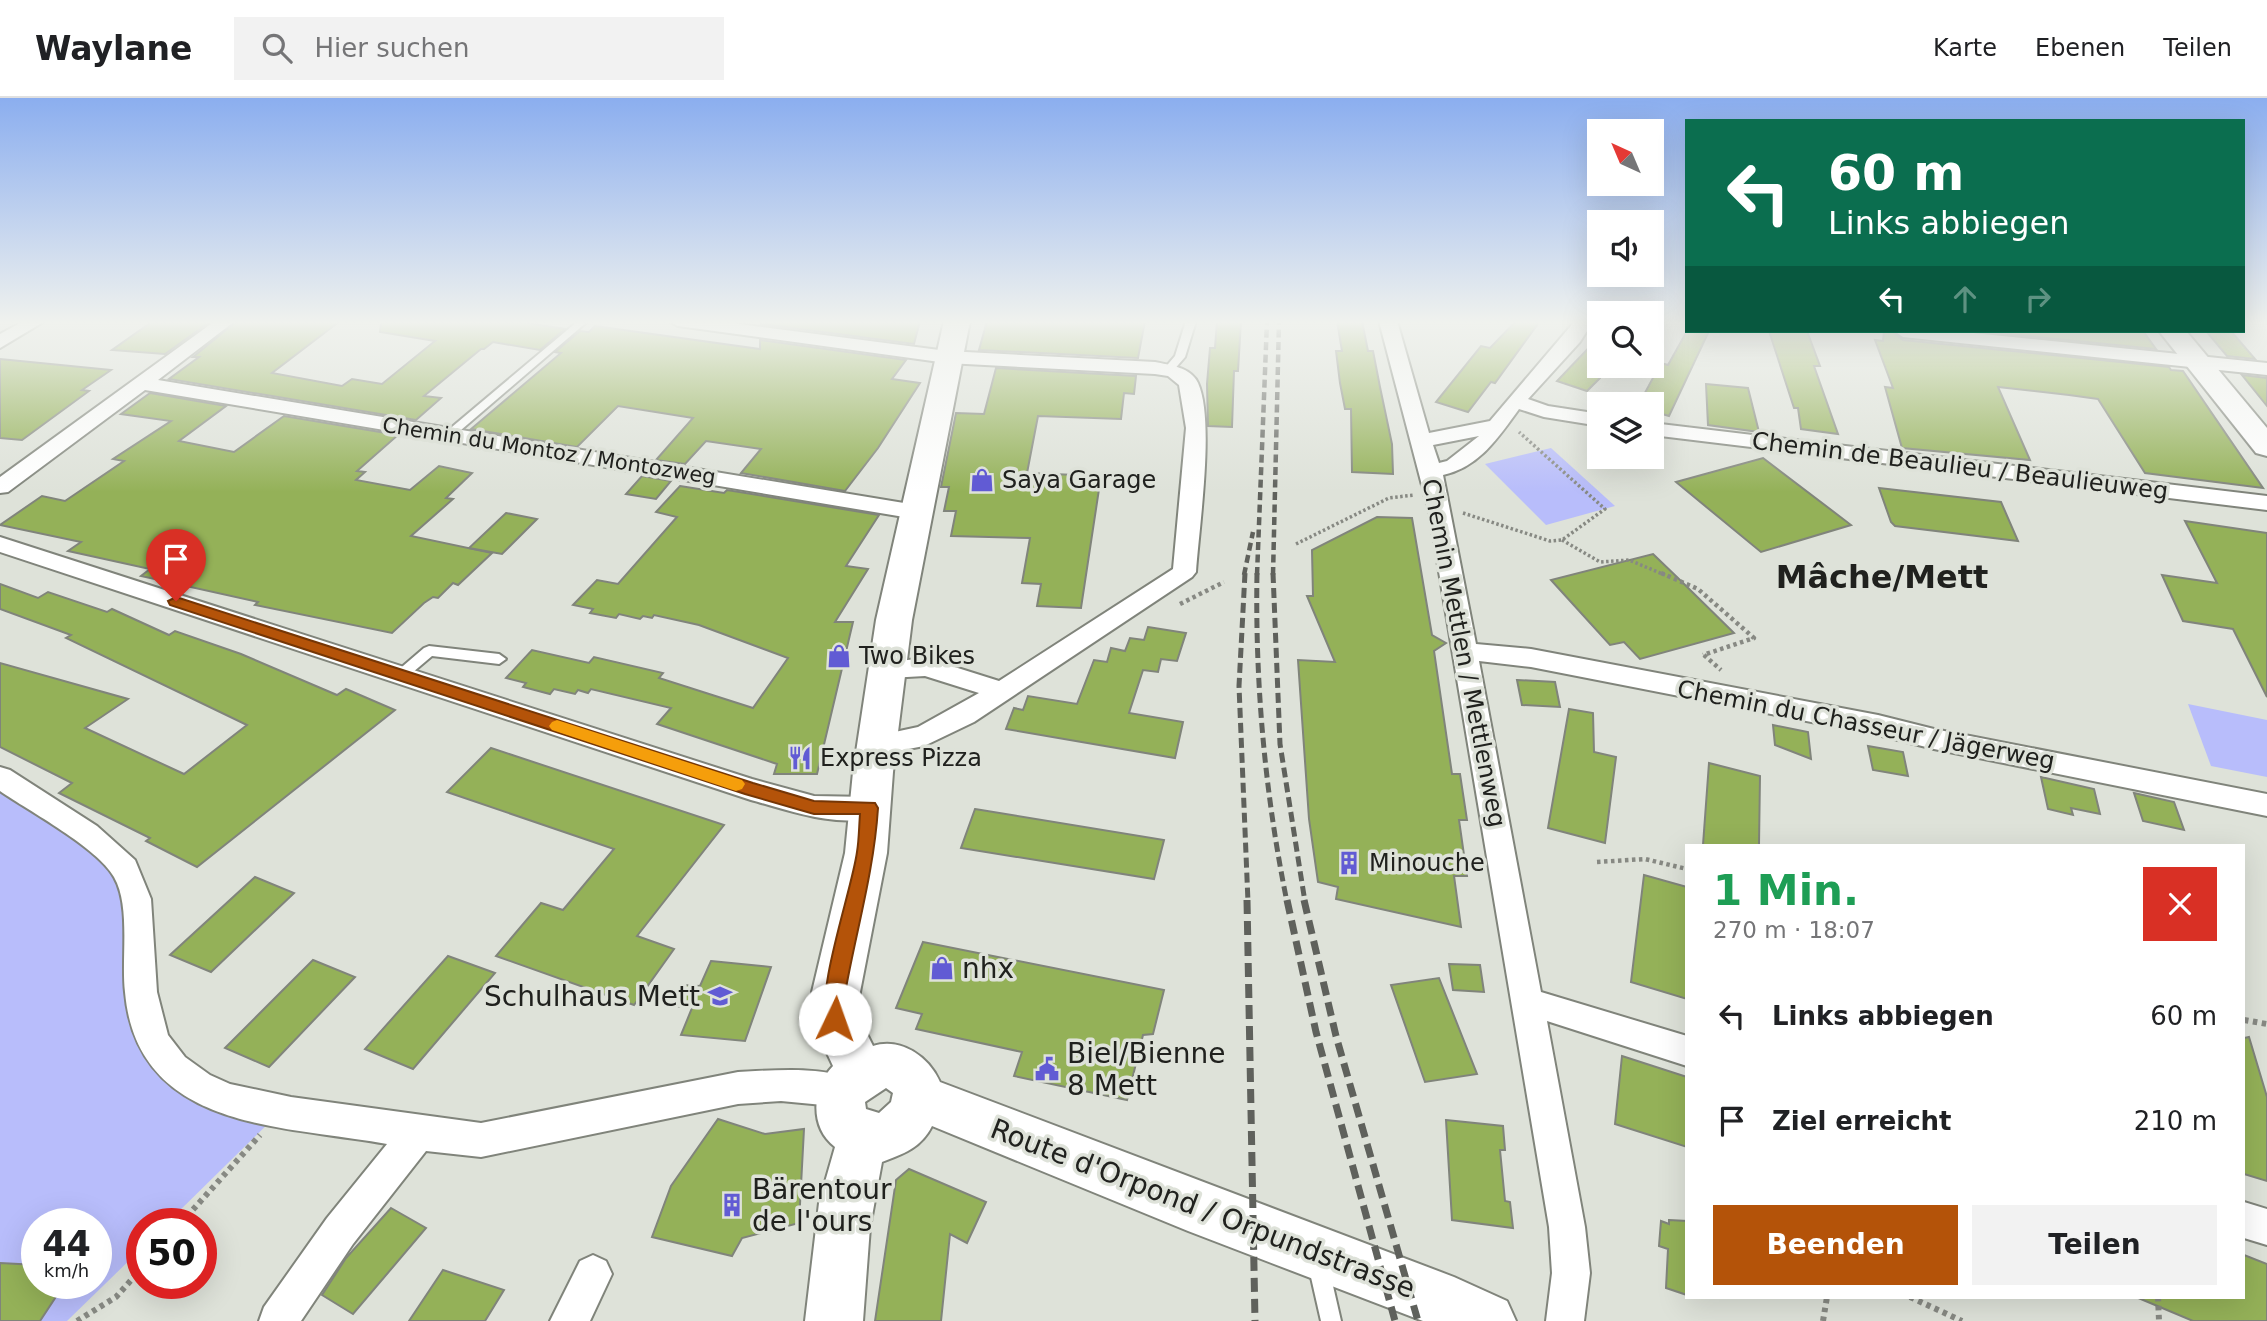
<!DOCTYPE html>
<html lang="de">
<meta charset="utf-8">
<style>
:root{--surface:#fff;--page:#f2f2f2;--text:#202124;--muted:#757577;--line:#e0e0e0;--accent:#b45309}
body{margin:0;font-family:"DejaVu Sans",sans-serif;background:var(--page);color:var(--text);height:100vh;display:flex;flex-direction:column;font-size:26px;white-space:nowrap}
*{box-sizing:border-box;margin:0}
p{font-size:23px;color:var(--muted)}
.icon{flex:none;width:38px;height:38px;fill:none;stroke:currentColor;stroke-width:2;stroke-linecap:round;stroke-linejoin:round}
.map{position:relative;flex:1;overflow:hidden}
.side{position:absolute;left:1685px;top:746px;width:560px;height:455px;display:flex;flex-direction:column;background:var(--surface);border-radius:0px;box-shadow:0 7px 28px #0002}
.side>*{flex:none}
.hud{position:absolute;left:1685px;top:21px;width:560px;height:214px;border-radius:0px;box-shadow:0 7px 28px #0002;background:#0b6e4f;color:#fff;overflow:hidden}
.needle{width:46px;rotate:316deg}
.tools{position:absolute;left:1587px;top:21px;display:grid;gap:14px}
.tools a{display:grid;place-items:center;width:77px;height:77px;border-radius:0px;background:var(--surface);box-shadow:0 7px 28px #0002;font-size:35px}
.speed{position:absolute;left:21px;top:1110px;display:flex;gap:14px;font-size:35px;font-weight:700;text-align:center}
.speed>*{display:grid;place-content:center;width:91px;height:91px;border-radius:50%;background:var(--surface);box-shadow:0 7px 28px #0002;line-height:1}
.speed small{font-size:18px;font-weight:400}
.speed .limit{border:10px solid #d22;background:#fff;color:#111}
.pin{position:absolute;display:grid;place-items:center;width:60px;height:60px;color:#fff;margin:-72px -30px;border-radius:50% 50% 50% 0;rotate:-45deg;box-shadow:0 0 7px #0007}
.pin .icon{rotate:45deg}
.me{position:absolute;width:77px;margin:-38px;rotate:3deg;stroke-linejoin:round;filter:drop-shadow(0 0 5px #0008)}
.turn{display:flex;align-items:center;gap:24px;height:147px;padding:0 28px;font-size:32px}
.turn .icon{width:91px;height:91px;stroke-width:2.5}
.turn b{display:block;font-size:49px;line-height:60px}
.lanes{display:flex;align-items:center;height:66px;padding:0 28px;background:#0003;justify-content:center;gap:35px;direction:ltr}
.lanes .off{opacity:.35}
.round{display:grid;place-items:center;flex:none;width:74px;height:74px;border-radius:0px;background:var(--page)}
.overview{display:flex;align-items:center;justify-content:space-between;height:119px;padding:0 28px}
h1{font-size:42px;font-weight:800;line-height:52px;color:#1e9e55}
.cta{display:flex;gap:14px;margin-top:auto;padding:14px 28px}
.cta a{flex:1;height:80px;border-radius:0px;background:var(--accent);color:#fff;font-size:28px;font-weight:800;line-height:80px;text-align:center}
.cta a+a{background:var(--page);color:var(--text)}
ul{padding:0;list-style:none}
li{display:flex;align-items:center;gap:21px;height:105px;padding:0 28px}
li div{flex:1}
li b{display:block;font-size:26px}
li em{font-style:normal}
header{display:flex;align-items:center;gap:42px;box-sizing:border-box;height:98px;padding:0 35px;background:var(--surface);border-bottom:2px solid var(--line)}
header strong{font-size:33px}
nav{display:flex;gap:38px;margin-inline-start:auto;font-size:24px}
.search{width:490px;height:63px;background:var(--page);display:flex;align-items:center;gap:18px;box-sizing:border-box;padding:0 24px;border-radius:0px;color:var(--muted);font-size:26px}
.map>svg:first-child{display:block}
</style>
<header>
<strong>Waylane</strong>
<div class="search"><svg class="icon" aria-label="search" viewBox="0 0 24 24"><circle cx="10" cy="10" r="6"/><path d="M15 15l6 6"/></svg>Hier suchen</div>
<nav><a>Karte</a><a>Ebenen</a><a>Teilen</a></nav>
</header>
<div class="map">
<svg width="2267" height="1223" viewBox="0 0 2267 1223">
<rect width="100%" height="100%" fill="#dee2d9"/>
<g fill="#b8bdfb" fill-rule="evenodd">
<path d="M1551 350 1615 408 1546 427 1485 366Z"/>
<path d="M2188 606 2267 622V679L2211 668Z"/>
<path d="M0 680 112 756 156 948 279 1015 167 1125H142V1150L67 1223H0ZM37 1125H96V1185H37Z"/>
</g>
<g fill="#94b158" stroke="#80847b" stroke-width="2">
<path d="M153 223H211L165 256 112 252Z"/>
<path d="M237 223H340L272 275 342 288 352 281 382 286 435 243 380 234 381 223H516L565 231 540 252 493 244 484 251H481L424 298 441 300 416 322 169 281 199 259H193Z"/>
<path d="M761 223H920L914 246 761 226Z"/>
<path d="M987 223H1145L1138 260 979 252Z"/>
<path d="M1217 223H1241L1238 273H1234L1232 329 1208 328 1207 286 1210 250H1215Z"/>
<path d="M1337 223H1362L1368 253H1373L1380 289 1392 346 1393 376 1352 374 1351 311H1345L1340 285 1336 253H1342Z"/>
<path d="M1516 223H1540L1495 285 1491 284 1468 314 1436 304 1481 248 1490 250Z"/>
<path d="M595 228 760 251V242L906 262 892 281 920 285 878 350 845 393 741 375 761 351 706 343 685 366 656 362 693 320 618 308 577 349 471 331 561 255 555 254 580 233 589 234Z"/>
<path d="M1687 233H1709L1669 318 1652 313V306H1639L1661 265 1668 267Z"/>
<path d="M1769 233H1807L1820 268H1814L1838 336 1801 331 1798 310H1794Z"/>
<path d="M1884 233H1892L1903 242 2169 269 2171 272 2183 273 2263 390 2145 375 2098 301 2069 297 1998 289 2030 362 1902 350 1885 289 1893 290 1875 242 1883 243Z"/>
<path d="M1977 233H2143L2156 251Z"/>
<path d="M2206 233H2231L2255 261 2227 258Z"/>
<path d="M1600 238V280L1587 293 1557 283Z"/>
<path d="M0 261 111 272 82 292 89 293 22 342 0 340Z"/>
<path d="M996 270 1136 278 1134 296 1124 295 1121 321 1038 318 1027 375 1101 378 1081 510 1037 508 1041 486 1022 485 1030 440 951 438 956 413H944L949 389H941L956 315 984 316Z"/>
<path d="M2242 277 2267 280V308Z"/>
<path d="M1706 286 1748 290 1759 334 1708 327Z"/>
<path d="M150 295 226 308 179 343 234 354 284 318 398 337 357 373 365 374 356 382 410 392 439 368 472 375 446 400 453 401 411 438 492 455 458 487 453 485 438 500 433 499 424 505 392 535 255 507 258 504 141 478 150 471 68 453 81 444 0 427 42 398 65 403 124 363 113 361 171 323 121 316Z"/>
<path d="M1763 360 1851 427 1761 454 1676 384Z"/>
<path d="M642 378 671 383 656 401 626 396Z"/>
<path d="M680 388 724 395 727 392 879 417 846 468 868 471 835 524H853L817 676H774L777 666 657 626 671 610 591 591 588 595 578 592 575 596 554 591 550 596 523 589 526 585 506 580 532 552 589 565 594 559 663 575 659 580 753 610 788 560 699 527 654 517 652 520 643 518 640 521 619 516 616 520 590 515 593 511 573 507 597 482 618 486 677 419 656 414Z"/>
<path d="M1879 390 2001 404 2018 443 1895 428 1891 424Z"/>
<path d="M506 415 537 421 502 456 469 450Z"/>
<path d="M1377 419 1412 420 1432 537 1446 545 1434 553 1452 676H1460L1467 722H1459L1467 778H1454L1461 829 1336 801 1338 789 1318 784 1309 721 1298 562 1335 564 1307 498H1313L1312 452Z"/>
<path d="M2185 423 2267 435V599L2233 531 2183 523 2162 477 2217 485Z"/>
<path d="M1653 456 1680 482 1734 535 1640 561 1624 544 1610 547 1551 482Z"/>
<path d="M0 486 38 500 48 494 107 514 112 511 169 537 175 533 241 556 337 597 346 591 395 612 197 769 146 743 150 740 59 695 72 685 0 649V565L128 601 85 630 184 676 247 627 66 540 71 537 0 511Z"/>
<path d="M1148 529 1186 535 1177 563 1161 561 1158 574 1143 572 1129 615 1183 624 1175 660 1006 631 1014 610 1023 612 1028 598 1077 606 1094 562 1107 564 1111 550 1125 553 1130 540 1144 542Z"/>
<path d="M1517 582 1555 584 1560 609 1522 607Z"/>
<path d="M1569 611 1593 615 1594 654 1616 659 1605 745 1548 730Z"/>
<path d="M1773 627 1808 634 1811 661 1775 647Z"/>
<path d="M1868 648 1903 654 1908 678 1873 672Z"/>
<path d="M491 650 724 727 637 838 674 851 634 907 496 858 541 805 563 812 614 751 447 694Z"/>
<path d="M1709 665 1760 678 1759 747H1703Z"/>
<path d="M2041 679 2094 691 2100 716 2071 710 2073 717 2048 711Z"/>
<path d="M2134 695 2174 704 2184 732 2143 723Z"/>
<path d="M975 711 1164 742 1154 781 961 750Z"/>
<path d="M1644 777 1687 789V901L1631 884Z"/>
<path d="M255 779 294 795 211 874 170 857Z"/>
<path d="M923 844 1164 892 1153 936 1143 937 1127 1002 1014 978 1022 954 916 931 922 916 896 910Z"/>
<path d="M448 858 495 875 413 971 365 951Z"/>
<path d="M313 862 355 879 269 969 225 950Z"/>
<path d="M711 863 771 869 745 943 681 937 692 910 674 908 683 887 700 888Z"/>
<path d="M1449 866 1480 867 1484 894 1453 892Z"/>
<path d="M1439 880 1477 976 1425 984 1391 887Z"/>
<path d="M2249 939 2267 999V1083L2244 1076V940Z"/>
<path d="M1622 958 1687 979V1049L1615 1026Z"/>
<path d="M718 1021 765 1036 804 1031 799 1125 742 1140 732 1158 652 1139 671 1088Z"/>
<path d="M1446 1022 1503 1028 1505 1052H1500L1505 1103 1510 1104 1513 1130 1452 1122Z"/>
<path d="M909 1071 986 1104 967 1145 950 1136 941 1223H875L896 1082Z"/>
<path d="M391 1110 426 1130 353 1216 322 1197 346 1160Z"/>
<path d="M1669 1122 1687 1123V1197L1666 1190 1668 1151 1659 1148 1661 1123 1669 1126Z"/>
<path d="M2244 1157 2267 1166V1223H2193L2136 1199H2244Z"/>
<path d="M0 1165 37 1167V1185H65L40 1223H0Z"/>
<path d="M443 1172 504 1192 485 1223H409Z"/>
</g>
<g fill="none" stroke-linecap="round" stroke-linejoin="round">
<g stroke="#80847b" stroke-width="4">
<g id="lane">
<path d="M578 223H588L454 338H446V334Z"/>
<path d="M1186 223H1196L1185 259 1172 274H1164L1163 272 1175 258Z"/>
<path d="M429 548 499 556 506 561 499 566 432 558 406 580H396L394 577 396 574 424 550Z"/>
<path d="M1318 1156 1325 1159 1328 1166 1341 1223H1321L1308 1166 1311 1159Z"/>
</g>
</g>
<g stroke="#80847b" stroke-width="4">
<g id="street">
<path d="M24 223H45L0 250V236Z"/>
<path d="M215 223H235L158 282 916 407 924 409 927 414 924 419 916 421 145 292 8 394 0 395V379Z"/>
<path d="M669 223H716L947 253 1155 264C1169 267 1191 269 1198 285 1215 323 1199 429 1196 474L1192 479 974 624 924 648 877 657 867 654 864 647 867 640 918 629 979 595 925 578 889 580 880 577 876 571 880 565 926 560 999 583 1173 471 1186 330 1179 287 1168 278 1155 276 947 265 678 228Z"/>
<path d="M1379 223H1397L1429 335 1490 323 1575 223H1593L1580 244 1528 301 1548 308 1600 316V328L1544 319 1519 311C1498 340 1479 369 1443 377L1476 546 1531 551 1878 617 1934 631 2267 696V718L1934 651 1878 637 1531 569 1479 563 1541 894 1687 938V968L1547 923 1585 1129 1590 1175 1584 1223H1546L1552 1175 1549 1129 1429 414ZM1479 338 1447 363 1439 365 1433 347Z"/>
<path d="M1894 233H1954L2267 265V277L1903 239Z"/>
<path d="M1652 325 2267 398V412L1652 337Z"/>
<path d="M0 439 752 681 814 698 869 699 879 702 883 710 879 718C838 731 791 713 751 702L0 454Z"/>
<path d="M0 669 10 672 97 728 135 762 151 801 157 894 168 937 185 959 210 977 230 986 291 999 481 1025 738 974C776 972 820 968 856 982L861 993 856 1004 844 1009 781 1003 738 1006 481 1059 426 1053 353 1146 301 1223H259L264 1209 327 1120 387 1046C283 1027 137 1033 125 894 121 861 131 808 114 779 98 750 29 713 0 693Z"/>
<path d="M2244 1104 2267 1111V1147L2244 1140Z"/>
<path d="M593 1157 606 1163 612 1176 590 1223H550L580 1163Z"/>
</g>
</g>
<g stroke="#80847b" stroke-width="4">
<g id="secondary">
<path d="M944 223H970L912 522 893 674 887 755 860 894 859 920 873 948C901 939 929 959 940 984L1454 1179 1507 1203 1516 1223H1423L1188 1133 932 1028C921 1050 903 1056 882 1064L870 1129 863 1223H805L819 1105 835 1049C809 1029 812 990 833 968L811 921 812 894 845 755 853 674 876 522ZM886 990 893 995 891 1004 879 1015 866 1011 865 1004Z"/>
<path d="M2159 233H2186L2267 330V358L2256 355Z"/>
</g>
</g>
<g stroke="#878983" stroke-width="3.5" stroke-dasharray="2.5 2.5" stroke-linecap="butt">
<path d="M1463 415 1550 443 1562 442 1605 411 1519 334"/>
<path d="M1562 442 1600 464 1629 462 1665 477"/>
<path d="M1296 446 1389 400 1414 397"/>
</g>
<g stroke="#878983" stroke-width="4.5" stroke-dasharray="3.5 3.5" stroke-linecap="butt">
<path d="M1661 475 1698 491 1754 540 1703 557"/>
<path d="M1180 506 1224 484"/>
<path d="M1704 557 1721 572"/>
<path d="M1597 764 1645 761 1687 771"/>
</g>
<g stroke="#878983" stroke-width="6" stroke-dasharray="4.5 4.5" stroke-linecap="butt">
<path d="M2244 922 2267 926"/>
<path d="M181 1125 260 1037"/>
<path d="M1910 1199 1962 1223"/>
<path d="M2158 1199 2159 1223"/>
<path d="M77 1223 116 1199 142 1170"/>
<path d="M1823 1223 1827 1199"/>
</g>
<use href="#lane" fill="#fff" fill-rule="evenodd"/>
<use href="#street" fill="#fff" fill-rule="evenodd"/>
<use href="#secondary" fill="#fff" fill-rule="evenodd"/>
<g stroke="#5f615c" stroke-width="4.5" stroke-dasharray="8 4.5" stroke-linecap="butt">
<path d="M1244 477 1253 434"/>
<path d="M1257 477 1267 223"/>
<path d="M1273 477 1279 223"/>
</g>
<g stroke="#5f615c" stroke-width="5" stroke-dasharray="10 5" stroke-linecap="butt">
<path d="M1245 475 1239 588 1248 804"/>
<path d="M1257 475C1255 585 1265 696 1287 804"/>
<path d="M1273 475 1280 646 1305 804"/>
</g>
<g stroke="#5f615c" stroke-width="7" stroke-dasharray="14 7" stroke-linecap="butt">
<path d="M1247 802 1255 1223"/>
<path d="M1287 802 1316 934 1395 1223"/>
<path d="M1304 802 1336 938 1418 1223"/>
</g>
</g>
<linearGradient id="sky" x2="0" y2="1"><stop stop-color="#8baeef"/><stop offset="0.57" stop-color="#f0f2ee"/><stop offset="1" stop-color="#f0f2ee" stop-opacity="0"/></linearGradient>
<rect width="2267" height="394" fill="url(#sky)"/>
<path fill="#b45309" stroke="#753606" stroke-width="2" d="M176 499 753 685 814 703 875 705 878 710C874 772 857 830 846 890 844 903 848 916 842 927L835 930 828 927C814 897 852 792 857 754 859 742 859 729 860 716H814L745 696 170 507 168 503Z"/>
<path fill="#f59e0b" d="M557 622 742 682 745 686 742 691 736 693 552 632 549 628 552 624Z"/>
<defs>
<g id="shop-bare" transform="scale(1.89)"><path d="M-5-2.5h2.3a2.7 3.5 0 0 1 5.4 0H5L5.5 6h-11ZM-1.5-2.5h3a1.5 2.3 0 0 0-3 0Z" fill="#615bd4" stroke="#dee2d9" stroke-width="2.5" paint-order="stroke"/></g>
<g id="restaurant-bare" transform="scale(1.89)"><path d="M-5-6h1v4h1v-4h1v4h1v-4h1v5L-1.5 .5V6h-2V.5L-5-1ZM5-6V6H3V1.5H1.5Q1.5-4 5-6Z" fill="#615bd4" stroke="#dee2d9" stroke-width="2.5" paint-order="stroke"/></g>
<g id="building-bare" transform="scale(1.89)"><path d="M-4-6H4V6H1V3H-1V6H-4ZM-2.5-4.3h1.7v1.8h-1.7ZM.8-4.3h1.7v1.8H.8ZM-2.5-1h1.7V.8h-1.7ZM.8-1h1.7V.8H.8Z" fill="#615bd4" stroke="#dee2d9" stroke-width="2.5" paint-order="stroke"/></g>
<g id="school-bare" transform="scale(1.89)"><path d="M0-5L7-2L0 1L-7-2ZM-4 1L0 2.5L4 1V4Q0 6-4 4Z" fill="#615bd4" stroke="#dee2d9" stroke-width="2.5" paint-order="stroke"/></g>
<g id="civic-bare" transform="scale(1.89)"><path d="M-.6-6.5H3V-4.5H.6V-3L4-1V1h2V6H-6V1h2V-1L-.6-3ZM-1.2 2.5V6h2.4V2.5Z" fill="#615bd4" stroke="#dee2d9" stroke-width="2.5" paint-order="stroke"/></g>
</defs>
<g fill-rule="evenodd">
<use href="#shop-bare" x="982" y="382"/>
<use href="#shop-bare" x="839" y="558"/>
<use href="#restaurant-bare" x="800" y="660"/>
<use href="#building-bare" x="1349" y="765"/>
<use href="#shop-bare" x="942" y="870"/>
<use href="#school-bare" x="720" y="898"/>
<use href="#civic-bare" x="1047" y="971"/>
<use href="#building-bare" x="732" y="1107"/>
</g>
<g text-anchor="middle" stroke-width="7" stroke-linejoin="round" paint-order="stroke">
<g font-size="21" fill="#20211e" stroke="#dee2d9">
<text transform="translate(549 353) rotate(9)" y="7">Chemin du Montoz / Montozweg</text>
</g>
<g font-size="24" fill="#20211e" stroke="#dee2d9">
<text transform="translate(1960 368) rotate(7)" y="8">Chemin de Beaulieu / Beaulieuweg</text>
<text transform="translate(1464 555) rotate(79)" y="8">Chemin Mettlen / Mettlenweg</text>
<text transform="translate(1866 627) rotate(11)" y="8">Chemin du Chasseur / Jägerweg</text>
</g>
<g font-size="24" fill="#20211e" stroke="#dee2d9" text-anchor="start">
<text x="1002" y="390">Saya Garage</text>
<text x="859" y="566">Two Bikes</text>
<text x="820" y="668">Express Pizza</text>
<text x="1369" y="773">Minouche</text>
</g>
<g font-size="28" fill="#20211e" stroke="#dee2d9" text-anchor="start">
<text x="962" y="880">nhx</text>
<text x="700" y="908" text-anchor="end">Schulhaus Mett</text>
<text x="1067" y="965">Biel/Bienne<tspan x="1067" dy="32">8 Mett</tspan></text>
<text x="752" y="1101">Bärentour<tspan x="752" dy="32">de l'ours</tspan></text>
</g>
<g font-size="28" fill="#20211e" stroke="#dee2d9">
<text transform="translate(1203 1110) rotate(21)" y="10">Route d'Orpond / Orpundstrasse</text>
</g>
<g font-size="32" font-weight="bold" fill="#20211e" stroke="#dee2d9">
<text x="1882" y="490">Mâche/Mett</text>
</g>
</g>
</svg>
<div class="tools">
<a><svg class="needle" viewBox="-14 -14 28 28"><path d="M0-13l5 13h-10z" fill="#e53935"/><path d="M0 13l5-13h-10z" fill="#757577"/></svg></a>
<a><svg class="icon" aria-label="sound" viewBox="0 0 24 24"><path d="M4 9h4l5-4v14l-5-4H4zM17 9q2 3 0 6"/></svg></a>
<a><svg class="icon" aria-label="search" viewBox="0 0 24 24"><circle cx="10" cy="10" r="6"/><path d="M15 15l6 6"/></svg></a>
<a><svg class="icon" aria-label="layers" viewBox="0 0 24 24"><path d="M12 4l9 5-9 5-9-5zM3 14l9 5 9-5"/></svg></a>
</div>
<div class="speed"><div>44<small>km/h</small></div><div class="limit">50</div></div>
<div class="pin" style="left:176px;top:503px;background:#d93025"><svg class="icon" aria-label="arrive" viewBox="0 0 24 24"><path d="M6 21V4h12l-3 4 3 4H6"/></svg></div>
<svg class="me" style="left:835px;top:921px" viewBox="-20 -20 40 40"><circle r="19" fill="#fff"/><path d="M0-13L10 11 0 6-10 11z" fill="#b45309"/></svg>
<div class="hud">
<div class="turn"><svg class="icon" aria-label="left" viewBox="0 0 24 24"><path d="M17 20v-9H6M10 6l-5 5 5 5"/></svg><div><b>60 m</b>Links abbiegen</div></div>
<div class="lanes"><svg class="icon" aria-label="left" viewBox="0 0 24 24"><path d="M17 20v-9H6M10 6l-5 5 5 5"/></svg><svg class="icon off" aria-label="ahead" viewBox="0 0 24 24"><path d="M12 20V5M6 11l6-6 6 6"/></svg><svg class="icon off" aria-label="right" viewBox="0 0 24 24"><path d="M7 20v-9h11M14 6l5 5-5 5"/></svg></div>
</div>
<section class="side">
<div class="overview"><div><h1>1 Min.</h1><p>270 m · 18:07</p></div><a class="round" style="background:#d93025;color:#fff"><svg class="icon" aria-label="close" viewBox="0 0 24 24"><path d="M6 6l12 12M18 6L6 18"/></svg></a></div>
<ul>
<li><svg class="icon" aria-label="left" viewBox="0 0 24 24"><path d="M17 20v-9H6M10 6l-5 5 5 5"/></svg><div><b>Links abbiegen</b></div><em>60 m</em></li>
<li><svg class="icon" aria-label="arrive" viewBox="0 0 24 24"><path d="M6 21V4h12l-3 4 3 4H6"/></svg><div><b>Ziel erreicht</b></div><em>210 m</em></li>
</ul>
<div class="cta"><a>Beenden</a><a>Teilen</a></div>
</section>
</div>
